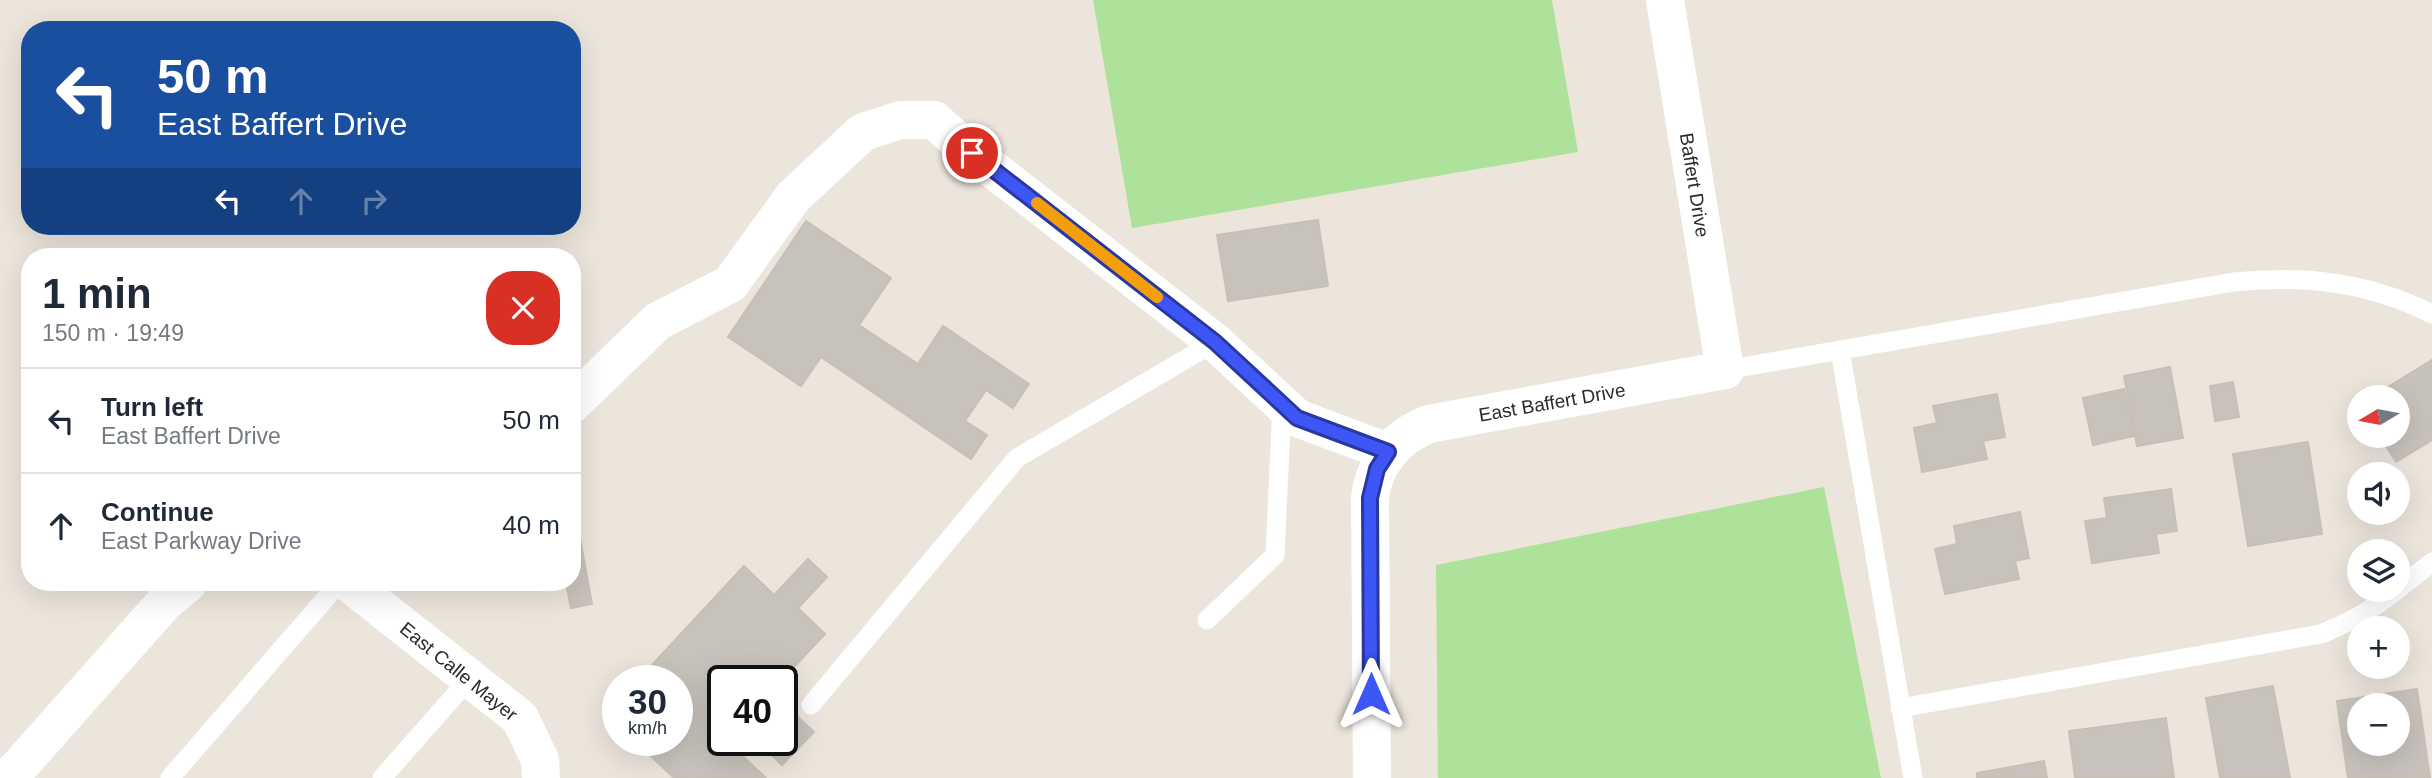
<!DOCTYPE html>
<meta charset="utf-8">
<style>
:root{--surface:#fff;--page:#f2f2f3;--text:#1f2937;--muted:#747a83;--line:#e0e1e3}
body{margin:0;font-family:Arial,sans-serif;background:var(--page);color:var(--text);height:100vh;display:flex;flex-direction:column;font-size:26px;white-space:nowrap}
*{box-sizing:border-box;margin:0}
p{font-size:23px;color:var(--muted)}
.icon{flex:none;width:38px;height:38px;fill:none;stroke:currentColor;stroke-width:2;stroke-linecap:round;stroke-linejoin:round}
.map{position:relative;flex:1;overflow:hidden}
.panel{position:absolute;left:21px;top:248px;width:560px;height:343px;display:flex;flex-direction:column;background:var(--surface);border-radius:28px;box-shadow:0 7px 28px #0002}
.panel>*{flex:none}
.hud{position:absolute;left:21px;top:21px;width:560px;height:214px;border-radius:28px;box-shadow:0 7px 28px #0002;background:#1a4fa0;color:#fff;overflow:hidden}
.needle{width:46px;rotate:260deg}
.tools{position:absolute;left:2347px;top:385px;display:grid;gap:14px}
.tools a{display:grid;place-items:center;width:63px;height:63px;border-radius:50%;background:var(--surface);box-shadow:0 7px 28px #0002;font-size:35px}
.speed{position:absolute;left:602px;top:665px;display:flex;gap:14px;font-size:35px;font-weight:700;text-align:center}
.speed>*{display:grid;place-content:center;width:91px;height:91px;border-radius:50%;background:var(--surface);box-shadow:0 7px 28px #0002;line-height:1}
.speed small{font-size:18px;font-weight:400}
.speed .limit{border:4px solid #111;border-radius:10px;background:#fff;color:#111}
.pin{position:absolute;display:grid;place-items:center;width:60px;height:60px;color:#fff;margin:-30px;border:4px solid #fff;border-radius:50%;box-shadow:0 2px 7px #0007}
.me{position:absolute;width:77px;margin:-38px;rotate:0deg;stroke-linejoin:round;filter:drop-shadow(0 0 5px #0008)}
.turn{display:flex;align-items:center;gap:24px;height:147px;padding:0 21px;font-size:32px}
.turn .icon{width:91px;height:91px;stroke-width:2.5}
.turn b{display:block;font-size:49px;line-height:60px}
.lanes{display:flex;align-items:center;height:66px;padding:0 21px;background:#0003;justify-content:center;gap:35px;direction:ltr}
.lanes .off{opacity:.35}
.round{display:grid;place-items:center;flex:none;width:74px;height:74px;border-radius:28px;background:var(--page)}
.overview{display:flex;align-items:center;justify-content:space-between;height:119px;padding:0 21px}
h1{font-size:42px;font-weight:700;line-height:52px}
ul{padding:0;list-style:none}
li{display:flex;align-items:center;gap:21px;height:105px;padding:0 21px;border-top:2px solid var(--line)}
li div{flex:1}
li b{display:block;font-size:26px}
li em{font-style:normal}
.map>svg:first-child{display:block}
</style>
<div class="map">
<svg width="2432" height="778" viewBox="0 0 2432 778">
<rect width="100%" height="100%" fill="#ece5dc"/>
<g fill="#aee199">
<path d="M1093 0H1552L1578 152 1132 228Z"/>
<path d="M1824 487 1881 778H1438L1436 565Z"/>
</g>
<g fill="#c7c2bb" stroke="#c7c1b5" stroke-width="2" fill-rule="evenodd">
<path d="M1318 220 1328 286 1228 301 1217 235Z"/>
<path d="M806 221 891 278 859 325 918 364 943 326 1029 384 1013 408 986 390 965 421 987 435 971 459 821 357 801 386 728 337Z"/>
<path d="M2432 360V440L2396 462 2380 436H2398V397L2375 395Z"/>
<path d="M2170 367 2183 438 2137 446 2124 376Z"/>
<path d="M2233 382 2239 417 2215 421 2210 386Z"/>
<path d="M2124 389 2134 436 2093 445 2083 398Z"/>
<path d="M1997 394 2005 437 1983 441 1987 459 1922 472 1914 428 1937 423 1933 406Z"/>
<path d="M2308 442 2322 534 2248 546 2233 454Z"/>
<path d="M2171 489 2177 531 2156 534 2159 553 2092 563 2085 521 2107 518 2104 498Z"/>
<path d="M572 495 592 604 571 608 566 583H572Z"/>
<path d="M2020 512 2029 558 2015 561 2019 579 1945 594 1935 549 1957 544 1954 526Z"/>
<path d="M808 559 827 577 798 608 825 634 781 681H723V740H743L735 749 766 778H674L634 740H677V681H666L651 666 744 566 774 595Z"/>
<path d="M2273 686 2290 778H2220L2206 698Z"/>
<path d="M2417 689 2430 778H2348L2337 701ZM2359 705H2398V744H2359Z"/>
<path d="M782 702 814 732 782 765 756 740H782Z"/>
<path d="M2166 718 2174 778H2075L2069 731Z"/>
<path d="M2044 761 2047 778H1977V773Z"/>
</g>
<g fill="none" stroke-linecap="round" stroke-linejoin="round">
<g stroke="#fff" stroke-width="19">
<path d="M1840 350 1913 778"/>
<path d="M1725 370 2234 282C2304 275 2369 282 2432 314"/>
<path d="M2398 589 2432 562"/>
<path d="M1207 620 1275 555 1282 405"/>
<path d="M811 705 1017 458 1215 342"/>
<path d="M1900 708 2321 634C2350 623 2373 609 2397 590"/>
<path d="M170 778 339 583"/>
<path d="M382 778 470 678"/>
</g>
<g stroke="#fff" stroke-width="38">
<path d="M1665 0 1725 370"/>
<path d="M572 404 658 321 730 284 793 197 863 132 901 120H934L972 153 1215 342 1297 418 1388 452"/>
<path d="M349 583 520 718 540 760 541 778"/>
<path d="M9 778 165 602 188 583"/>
</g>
<path stroke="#fff" stroke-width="38" d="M1372 778 1370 498C1374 463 1396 437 1429 424L1725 370"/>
</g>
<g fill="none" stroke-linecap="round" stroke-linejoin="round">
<g stroke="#2838a0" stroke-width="18">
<path id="route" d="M972 153 1215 342 1297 418 1388 452 1377 469 1370 498 1371 694"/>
</g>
<use href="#route" stroke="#3e56f6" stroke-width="12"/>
<path stroke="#f59e0b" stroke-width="12" d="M1037 203 1157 297"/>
</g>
<g text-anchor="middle" stroke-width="6" stroke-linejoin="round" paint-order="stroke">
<g font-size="19" fill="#2a2a2a" stroke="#fff">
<text transform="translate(1695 185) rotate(81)" y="7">Baffert Drive</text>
<text transform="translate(1552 402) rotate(-10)" y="7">East Baffert Drive</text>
<text transform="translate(459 671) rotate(39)" y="7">East Calle Mayer</text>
</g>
</g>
</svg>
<div class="tools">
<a><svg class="needle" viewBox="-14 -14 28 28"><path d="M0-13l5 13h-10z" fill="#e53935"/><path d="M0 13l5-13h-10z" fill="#747a83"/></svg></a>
<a><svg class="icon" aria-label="sound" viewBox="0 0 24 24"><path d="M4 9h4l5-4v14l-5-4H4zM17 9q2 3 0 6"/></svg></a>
<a><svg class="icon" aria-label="layers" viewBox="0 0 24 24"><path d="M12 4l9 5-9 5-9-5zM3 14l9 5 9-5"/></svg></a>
<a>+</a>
<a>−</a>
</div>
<div class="speed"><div>30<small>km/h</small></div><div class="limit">40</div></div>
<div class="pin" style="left:972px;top:153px;background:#d93025"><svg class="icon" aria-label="arrive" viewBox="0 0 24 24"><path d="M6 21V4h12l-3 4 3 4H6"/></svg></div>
<svg class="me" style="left:1371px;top:694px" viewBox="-20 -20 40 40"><path d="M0-17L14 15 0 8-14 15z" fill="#3e56f6" stroke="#fff" stroke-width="4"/></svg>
<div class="hud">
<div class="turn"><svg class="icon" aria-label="left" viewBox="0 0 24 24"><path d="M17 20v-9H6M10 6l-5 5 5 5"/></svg><div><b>50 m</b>East Baffert Drive</div></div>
<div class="lanes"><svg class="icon" aria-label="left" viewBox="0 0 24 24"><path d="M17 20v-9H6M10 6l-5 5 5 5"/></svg><svg class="icon off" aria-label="ahead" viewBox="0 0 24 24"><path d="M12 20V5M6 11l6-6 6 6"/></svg><svg class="icon off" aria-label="right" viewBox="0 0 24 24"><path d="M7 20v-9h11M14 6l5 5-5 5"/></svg></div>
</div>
<section class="panel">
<div class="overview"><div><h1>1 min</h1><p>150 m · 19:49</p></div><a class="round" style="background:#d93025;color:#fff"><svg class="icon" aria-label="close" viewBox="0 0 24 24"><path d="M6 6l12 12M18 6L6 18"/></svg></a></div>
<ul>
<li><svg class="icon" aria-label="left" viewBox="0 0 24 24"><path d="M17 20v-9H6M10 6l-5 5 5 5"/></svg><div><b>Turn left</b><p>East Baffert Drive</p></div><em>50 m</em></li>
<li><svg class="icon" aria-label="ahead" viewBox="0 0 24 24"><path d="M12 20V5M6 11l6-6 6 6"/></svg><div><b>Continue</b><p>East Parkway Drive</p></div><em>40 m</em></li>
</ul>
</section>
</div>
